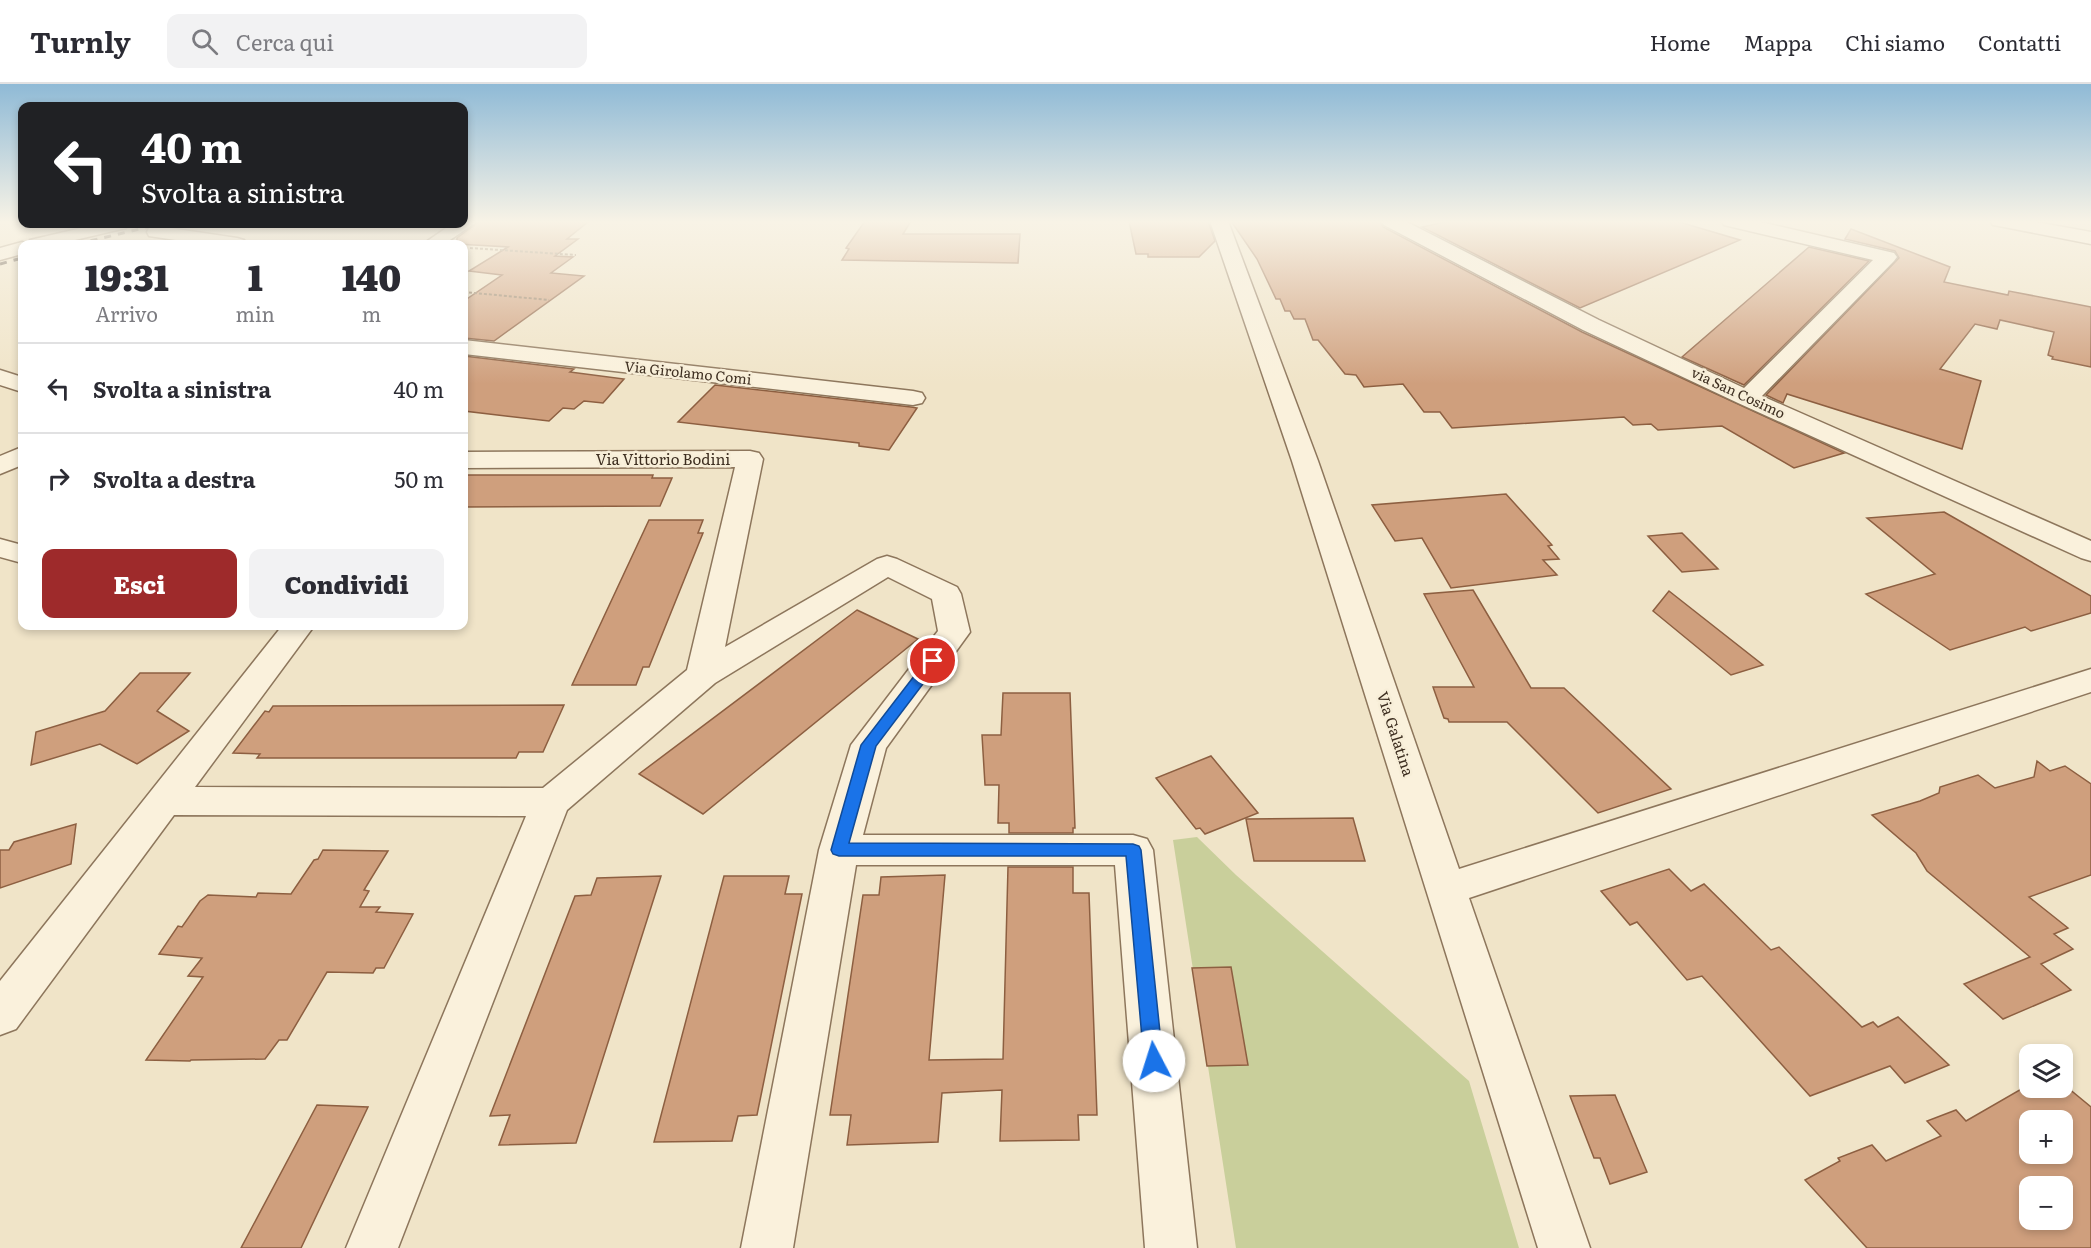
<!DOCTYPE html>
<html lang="it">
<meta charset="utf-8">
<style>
:root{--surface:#fff;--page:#f2f2f3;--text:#2b2b33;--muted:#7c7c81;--line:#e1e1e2;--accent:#9e2a2b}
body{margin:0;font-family:Literata,serif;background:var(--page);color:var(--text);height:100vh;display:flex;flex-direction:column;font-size:22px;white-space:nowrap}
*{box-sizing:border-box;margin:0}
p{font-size:20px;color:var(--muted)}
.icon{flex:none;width:33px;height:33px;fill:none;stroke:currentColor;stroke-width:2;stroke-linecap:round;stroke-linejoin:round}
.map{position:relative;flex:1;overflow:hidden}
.details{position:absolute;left:18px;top:156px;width:450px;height:390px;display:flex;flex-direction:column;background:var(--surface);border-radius:12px;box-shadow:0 3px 9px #0003}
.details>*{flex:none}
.banner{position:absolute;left:18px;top:18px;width:450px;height:126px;border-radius:12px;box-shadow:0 3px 9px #0003;background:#202124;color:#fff;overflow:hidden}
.fabs{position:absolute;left:2019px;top:960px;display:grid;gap:12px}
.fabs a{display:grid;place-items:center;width:54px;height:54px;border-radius:12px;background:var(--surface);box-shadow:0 3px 9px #0003;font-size:30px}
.pin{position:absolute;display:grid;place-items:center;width:51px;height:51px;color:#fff;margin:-26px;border:3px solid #fff;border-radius:50%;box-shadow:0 2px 6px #0007}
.me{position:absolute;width:66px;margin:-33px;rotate:355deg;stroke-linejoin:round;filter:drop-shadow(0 0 4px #0008)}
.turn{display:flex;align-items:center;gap:21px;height:126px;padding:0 24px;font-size:27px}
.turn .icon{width:78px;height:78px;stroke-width:2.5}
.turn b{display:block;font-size:42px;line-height:51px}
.eta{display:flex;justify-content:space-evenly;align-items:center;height:102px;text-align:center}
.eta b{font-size:36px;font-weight:800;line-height:42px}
.cta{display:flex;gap:12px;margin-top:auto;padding:12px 24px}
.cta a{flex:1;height:69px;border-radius:12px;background:var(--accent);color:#fff;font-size:24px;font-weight:800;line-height:69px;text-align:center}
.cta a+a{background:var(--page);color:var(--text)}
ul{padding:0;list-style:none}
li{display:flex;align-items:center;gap:18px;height:90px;padding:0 24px;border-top:2px solid var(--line)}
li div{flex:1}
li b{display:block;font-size:22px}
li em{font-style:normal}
header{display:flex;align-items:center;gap:36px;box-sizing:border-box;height:84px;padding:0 30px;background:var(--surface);border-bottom:2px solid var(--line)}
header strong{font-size:28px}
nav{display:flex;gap:33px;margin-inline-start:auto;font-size:21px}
.search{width:420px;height:54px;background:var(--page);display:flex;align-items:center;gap:15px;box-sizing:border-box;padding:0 21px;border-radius:12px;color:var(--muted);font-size:22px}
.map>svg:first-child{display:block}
</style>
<header>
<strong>Turnly</strong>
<div class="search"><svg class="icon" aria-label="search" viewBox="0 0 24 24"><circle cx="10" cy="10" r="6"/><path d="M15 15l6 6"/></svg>Cerca qui</div>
<nav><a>Home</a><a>Mappa</a><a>Chi siamo</a><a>Contatti</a></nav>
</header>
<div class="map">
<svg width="2091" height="1164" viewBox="0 0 2091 1164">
<rect width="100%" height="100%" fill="#f0e4c8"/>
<path fill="#c9cf9b" d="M1197 753 1236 791 1469 997 1519 1164H1236L1173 756Z"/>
<g fill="#cf9f7d" stroke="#8d5f41" stroke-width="1.5" fill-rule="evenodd">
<path d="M480 137H589L567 155H578L555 172 573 173 551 189 584 192 494 257 464 254V217L502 191 469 187 508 163 457 160V154Z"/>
<path d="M865 137H911L903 150H1020L1018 179 842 176 849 165 846 164Z"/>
<path d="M1129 137H1208L1215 157 1199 173H1148V170H1136Z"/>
<path d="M1231 137H1379L1383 143 1582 248 1844 369 1794 384 1722 342 1658 346 1651 340 1633 341 1624 333 1452 344 1440 328H1424L1403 300 1364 303 1356 291 1345 290 1318 256H1313L1305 235H1294L1290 227H1285L1280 215H1276L1257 175Z"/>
<path d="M1450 137H1676L1740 156 1580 224 1422 143Z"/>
<path d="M1851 145 1950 183 1944 198 2008 211 2009 207 2091 223V283L2052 275 2053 273 2048 271 2054 248 2000 236 1997 245 1975 240 1940 285 1981 297 1962 365 1787 310 1783 319 1766 311 1899 174 1895 167 1845 155Z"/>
<path d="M1809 163 1869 177 1744 301 1682 273Z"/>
<path d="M464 272 574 285 570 288 624 295 603 319 584 317 574 325 563 324 549 337 464 327Z"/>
<path d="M715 301 911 323 917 324 889 366 859 362V359L678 338Z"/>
<path d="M464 391H653L652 394H672L660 422 464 423Z"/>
<path d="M1506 410 1552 461 1548 462 1559 475 1543 476 1557 491 1451 504 1422 454 1395 457 1372 421Z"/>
<path d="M1944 428 2091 512V529L2031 547 2025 543 1950 566 1866 510 1935 490 1867 434Z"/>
<path d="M649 436H703L698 449H703L649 583H643L636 601H572Z"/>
<path d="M1682 449 1718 485 1682 488 1648 452Z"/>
<path d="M1473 506 1531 604H1564L1671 705 1598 729 1507 638H1449L1448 635 1444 634 1433 603H1474L1424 510Z"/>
<path d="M1669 507 1763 581 1731 591 1653 527Z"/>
<path d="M857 526 918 555 703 730 639 690Z"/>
<path d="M140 589H190L157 627 189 647 137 680 100 660 31 681 36 648 105 627Z"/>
<path d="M1003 609H1070L1075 744H1073V749H1009V739H998L999 701H985L982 651H1001Z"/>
<path d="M564 621 543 668H519L516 674H257L260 670 233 669 265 627 269 628 273 622Z"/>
<path d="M1211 672 1258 729 1205 750 1200 744 1196 745 1156 694Z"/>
<path d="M2037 677 2050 687 2065 682 2091 700V791L2029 813 2068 844 2054 850 2073 865 2041 880 2071 906 2003 935 1964 900 2030 873 1927 787 1916 769 1872 731 1920 717 1939 709 1940 703 1978 691 1995 704 2034 693Z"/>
<path d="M1353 734 1365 777H1254L1246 735Z"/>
<path d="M76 740 71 780 0 804V766H9L14 758Z"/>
<path d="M323 766 388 767 364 806 369 807 360 823H380L376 828 413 830 384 884H376L373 889 327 888 287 956H279L265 975 191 976 190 977 146 976 203 893 188 892 202 874 159 870 178 842 182 843 200 817 208 811 256 813 258 809 291 810 314 776 318 775Z"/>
<path d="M1008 783H1073V809H1089L1097 1031H1078L1079 1056 1000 1057 1002 1006 942 1009 938 1058 847 1061 851 1031H830L863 811H879L881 793 945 791 929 976 1003 975Z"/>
<path d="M1669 785 1691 807 1704 800 1771 866 1779 863 1862 943 1873 938 1878 943 1898 933 1949 981 1905 999 1890 982 1810 1012 1702 892 1687 896 1637 838 1630 841 1601 807Z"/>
<path d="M661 792 576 1059 499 1061 510 1031 490 1032 575 812 591 811 597 794Z"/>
<path d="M724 792H789L785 810H802L757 1031 738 1032 732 1057 654 1058Z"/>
<path d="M1231 883 1248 981 1207 982 1192 884Z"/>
<path d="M2062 999 2091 1023V1164H1867L1805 1096 1840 1077 1838 1074 1872 1061 1886 1077 1941 1052 1927 1037 1956 1026 1966 1037 2030 1000V1004H2062ZM2030 1036H2062V1070H2030ZM2030 1102H2062V1136H2030Z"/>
<path d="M1615 1011 1647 1088 1610 1100 1600 1074H1594L1570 1012Z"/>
<path d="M317 1021 368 1023 301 1164H241Z"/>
</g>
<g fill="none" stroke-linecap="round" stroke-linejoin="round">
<g stroke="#8d765c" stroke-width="3">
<g id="minor">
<path d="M464 137H478L444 160H423L452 140H464Z"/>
<path d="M1210 137H1228L1318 377 1459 785 2091 585V608L1469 814 1590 1164H1538L1292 377Z"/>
<path d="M1381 137H1405L1599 236 1744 304 1873 176 1724 141 1721 137H1756L1894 169 1897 173 1894 177 1762 312 2091 457V477L2081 474 1738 319 1583 246 1384 141Z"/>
<path d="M1990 137H2031L2091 148V160L1999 142 1993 141Z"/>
<path d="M99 140H129L126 144 58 160H22V170L0 176V164L22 158 28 160 30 156Z"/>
<path d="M156 142 237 154 244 156 246 160H202L149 152 147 148 149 144Z"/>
<path d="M464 256 913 307 922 309 925 314 922 319 913 321 464 270Z"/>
<path d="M0 286 22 293V308L0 301Z"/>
<path d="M22 363V381L0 390V372Z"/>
<path d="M750 367 759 369 763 375 725 563 877 475 887 472 897 475 957 503 961 510 970 548 886 664 863 751H1133L1147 755 1153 766 1197 1164H1145L1115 781H856L793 1164H741L819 766 851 661 938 547 932 515 888 493 715 599 567 726 398 1164H346L526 732 174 731 16 945 0 951V897L282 542H314L195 703 543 704 687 586 735 383 464 384V368Z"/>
<path d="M0 455 22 461V479L0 473Z"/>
</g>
</g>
<g stroke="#8d765c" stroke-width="2" stroke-dasharray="3 2" stroke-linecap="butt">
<path d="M470 164 576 171"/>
<path d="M464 208 549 216"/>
</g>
<use href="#minor" fill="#faf1dc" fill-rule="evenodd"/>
<g stroke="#3d2e20" stroke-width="3" stroke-dasharray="7 7" stroke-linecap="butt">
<path d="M77 160 161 140"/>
<path d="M0 180 22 174"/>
</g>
</g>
<linearGradient id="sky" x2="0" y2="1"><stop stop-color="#8fbad6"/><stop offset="0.46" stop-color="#f8f3e6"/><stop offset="1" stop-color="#f8f3e6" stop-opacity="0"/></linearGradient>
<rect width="2091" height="300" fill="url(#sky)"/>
<path fill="#1a73e8" stroke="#114b97" stroke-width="1.5" d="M933 573 938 574 940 577 938 580 876 662 849 759 1133 760 1139 762 1141 766 1163 977 1160 983 1154 985 1147 983 1144 977 1126 772H839L833 770 831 766 861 661 928 574Z"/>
<g text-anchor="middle" stroke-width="5" stroke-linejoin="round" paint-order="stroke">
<g font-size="14" fill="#3d2e20" stroke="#f7eed8">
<text transform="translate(688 289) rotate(6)" y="5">Via Girolamo Comi</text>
<text transform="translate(1738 309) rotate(25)" y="5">via San Cosimo</text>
</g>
<g font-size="15" fill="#3d2e20" stroke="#f7eed8">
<text x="663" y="381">Via Vittorio Bodini</text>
<text transform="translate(1395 650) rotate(72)" y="5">Via Galatina</text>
</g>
</g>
</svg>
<div class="fabs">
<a><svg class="icon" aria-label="layers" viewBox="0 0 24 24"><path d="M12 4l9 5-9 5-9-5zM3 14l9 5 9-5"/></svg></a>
<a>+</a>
<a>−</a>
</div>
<div class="pin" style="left:933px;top:577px;background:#d93025"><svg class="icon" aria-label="arrive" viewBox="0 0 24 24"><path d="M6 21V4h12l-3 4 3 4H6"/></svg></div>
<svg class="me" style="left:1154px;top:977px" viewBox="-20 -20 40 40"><circle r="19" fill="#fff"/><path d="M0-13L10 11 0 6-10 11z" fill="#1a73e8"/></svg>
<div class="banner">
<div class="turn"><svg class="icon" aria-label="left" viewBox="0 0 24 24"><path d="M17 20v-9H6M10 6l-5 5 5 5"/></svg><div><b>40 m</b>Svolta a sinistra</div></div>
</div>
<section class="details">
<div class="eta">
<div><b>19:31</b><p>Arrivo</p></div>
<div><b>1</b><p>min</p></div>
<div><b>140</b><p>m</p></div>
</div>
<ul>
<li><svg class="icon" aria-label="left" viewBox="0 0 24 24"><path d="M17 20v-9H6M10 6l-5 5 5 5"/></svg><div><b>Svolta a sinistra</b></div><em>40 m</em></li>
<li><svg class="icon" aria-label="right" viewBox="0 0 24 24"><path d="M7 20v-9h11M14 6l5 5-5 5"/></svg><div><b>Svolta a destra</b></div><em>50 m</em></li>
</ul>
<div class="cta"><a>Esci</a><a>Condividi</a></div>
</section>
</div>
